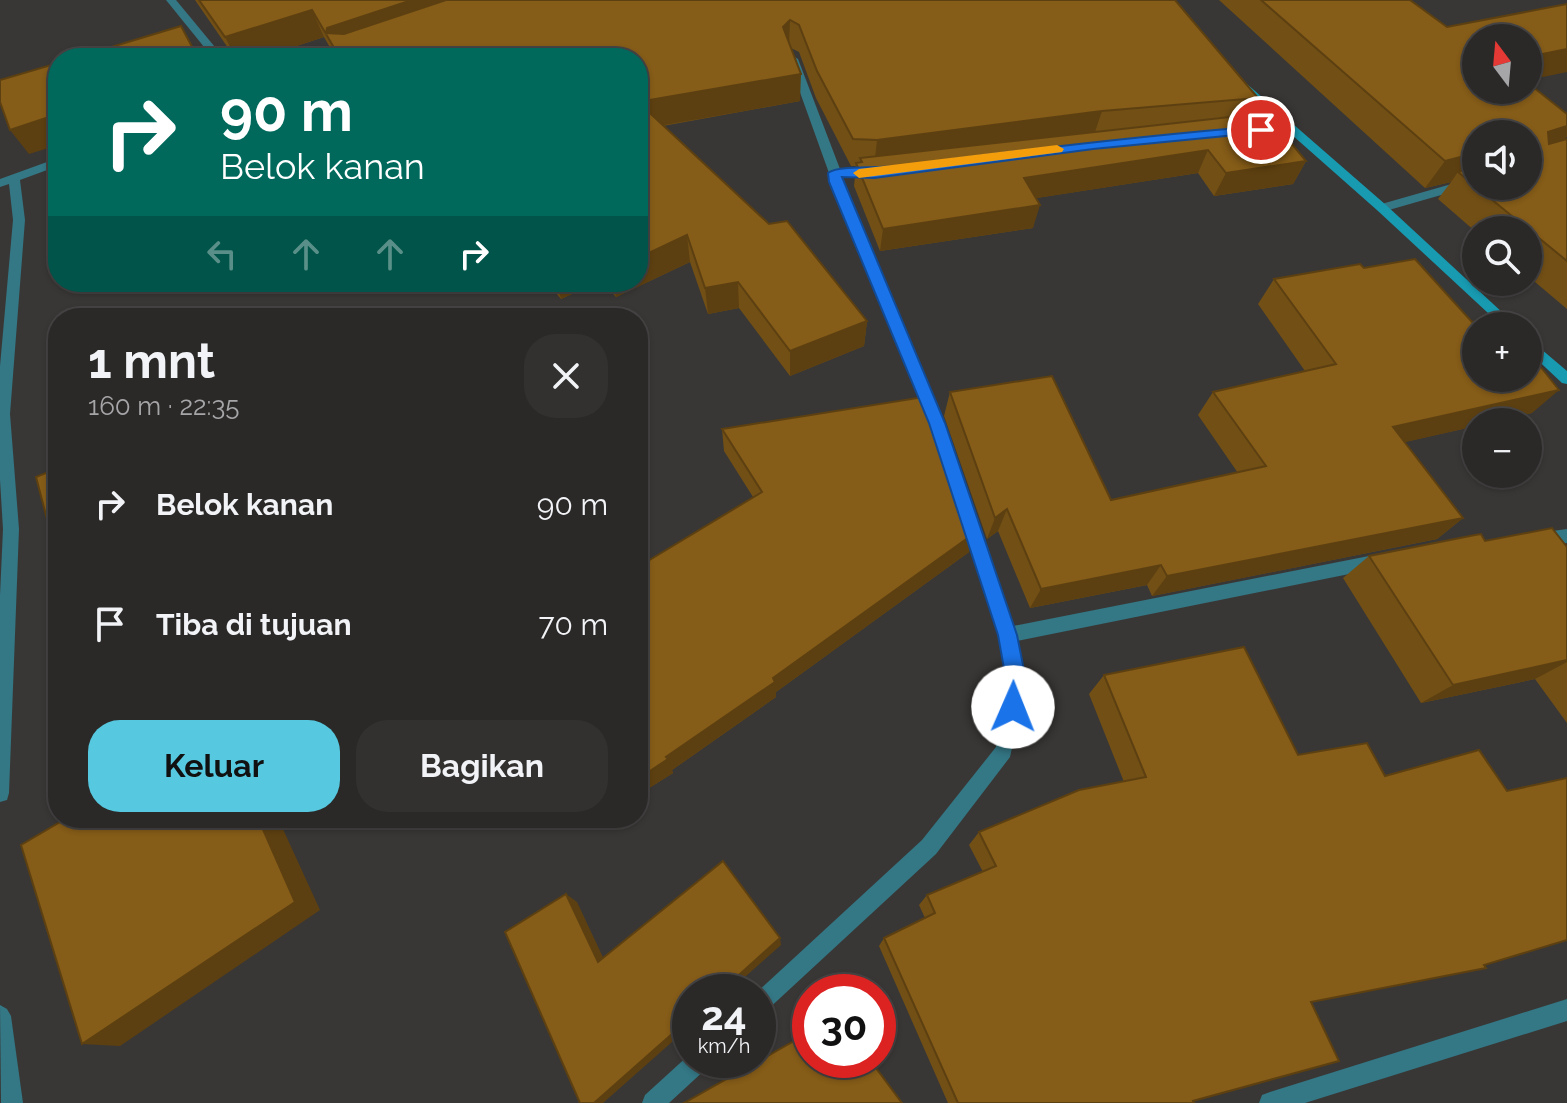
<!DOCTYPE html>
<html lang="id">
<meta charset="utf-8">
<style>
:root{--surface:#2b2928;--page:#333130;--text:#f1f3f6;--muted:#a6a6a8;--line:#474545;--accent:#56c9e1}
body{margin:0;font-family:Raleway,sans-serif;background:var(--page);color:var(--text);height:100vh;display:flex;flex-direction:column;font-size:30px;white-space:nowrap}
*{box-sizing:border-box;margin:0}
p{font-size:26px;color:var(--muted)}
.icon{flex:none;width:44px;height:44px;fill:none;stroke:currentColor;stroke-width:2;stroke-linecap:round;stroke-linejoin:round}
.map{position:relative;flex:1;overflow:hidden}
.drawer{position:absolute;left:48px;top:308px;width:600px;height:520px;display:flex;flex-direction:column;background:var(--surface);border-radius:32px;box-shadow:0 2px 6px #0004,0 0 0 2px var(--line)}
.drawer>*{flex:none}
.hud{position:absolute;left:48px;top:48px;width:600px;height:244px;border-radius:32px;box-shadow:0 2px 6px #0004,0 0 0 2px var(--line);background:#00695c;color:#fff;overflow:hidden}
.needle{width:52px;rotate:344deg}
.tools{position:absolute;left:1462px;top:24px;display:grid;gap:16px}
.tools a{display:grid;place-items:center;width:80px;height:80px;border-radius:50%;background:var(--surface);box-shadow:0 2px 6px #0004,0 0 0 2px var(--line);font-size:40px}
.speed{position:absolute;left:672px;top:974px;display:flex;gap:16px;font-size:40px;font-weight:700;text-align:center}
.speed>*{display:grid;place-content:center;width:104px;height:104px;border-radius:50%;background:var(--surface);box-shadow:0 2px 6px #0004,0 0 0 2px var(--line);line-height:1}
.speed small{font-size:20px;font-weight:400}
.speed .limit{border:12px solid #d22;background:#fff;color:#111}
.pin{position:absolute;display:grid;place-items:center;width:68px;height:68px;color:#fff;margin:-34px;border:4px solid #fff;border-radius:50%;box-shadow:0 2px 8px #0007}
.me{position:absolute;width:88px;margin:-44px;rotate:1deg;stroke-linejoin:round;filter:drop-shadow(0 0 6px #0008)}
.turn{display:flex;align-items:center;gap:28px;height:168px;padding:0 40px;font-size:36px}
.turn .icon{width:104px;height:104px;stroke-width:2.5}
.turn b{display:block;font-size:56px;line-height:68px}
.lanes{display:flex;align-items:center;height:76px;padding:0 40px;background:#0003;justify-content:center;gap:40px;direction:ltr}
.lanes .off{opacity:.35}
.round{display:grid;place-items:center;flex:none;width:84px;height:84px;border-radius:32px;background:var(--page)}
.overview{display:flex;align-items:center;justify-content:space-between;height:136px;padding:0 40px}
h1{font-size:48px;font-weight:700;line-height:60px}
.action{display:flex;gap:16px;margin-top:auto;padding:16px 40px}
.action a{flex:1;height:92px;border-radius:32px;background:var(--accent);color:#111;font-size:32px;font-weight:700;line-height:92px;text-align:center}
.action a+a{background:var(--page);color:var(--text)}
ul{padding:0;list-style:none}
li{display:flex;align-items:center;gap:24px;height:120px;padding:0 40px}
li div{flex:1}
li b{display:block;font-size:30px}
li em{font-style:normal}
.map>svg:first-child{display:block}
</style>
<div class="map">
<svg width="1567" height="1103" viewBox="0 0 1567 1103">
<rect width="100%" height="100%" fill="#393735"/>
<g fill="none" stroke-linecap="round" stroke-linejoin="round">
<g fill="#347785" fill-rule="evenodd">
<path d="M166 0H176L224 58H213Z"/>
<path d="M793 56 798 59 840 169 874 170 880 174 874 178 841 177 842 182 940 415 938 419H928L926 415 830 182 829 173 788 59Z"/>
<path d="M58 158V166L20 180 25 220 10 414 19 529 9 793 7 800 0 802V595L3 529 0 480V366L13 220 9 184 0 187V179Z"/>
<path d="M1476 177V185L1382 212 1376 208 1378 205Z"/>
<path d="M968 509 974 511 976 516 1013 626 1379 554 1385 556 1387 561 1385 566 1379 568 1017 641 1026 685 1010 757 936 854 765 1012 758 1016 757 992 922 840 996 747 1008 685 999 635 960 516 962 511Z"/>
<path d="M1567 529V543L1537 546 1531 544 1529 539 1531 534Z"/>
<path d="M1567 999V1021L1305 1103H1259L1262 1095 1270 1092Z"/>
<path d="M0 1005 7 1009 11 1016 23 1103H1Z"/>
<path d="M690 1054V1060H710L707 1068 669 1103H642L645 1095Z"/>
</g>
<g fill="#189ab1" fill-rule="evenodd">
<path d="M1239 84H1247L1386 205 1517 326H1502L1378 211 1239 88Z"/>
<path d="M1528 338 1567 371V384L1562 383 1528 351Z"/>
</g>
</g>
<g fill="#724f15" fill-rule="evenodd">
<path d="M195 0H1175L1258 98 1250 115 1306 161 1293 184 1214 196 1198 173 1036 198 1033 228 880 251 854 186 856 166H851L816 98 799 52 791 48 800 101 663 126 867 321 864 346 790 376 739 308 708 314 690 262 616 297 603 282H638V58H336L324 37 260 58H235Z"/>
<path d="M1219 0H1410L1476 90 1567 114V136L1564 140 1567 139V309L1528 276V230H1476V232L1438 199 1451 182 1425 188ZM1476 134H1528L1476 186Z"/>
<path d="M1364 268 1532 413 1476 422V426L1404 442 1463 518 1437 539 1152 596 1147 585 1030 608 998 531 987 539 944 416 950 392 1111 500 1238 473 1198 415 1213 392 1305 371 1258 304 1274 279Z"/>
<path d="M547 282H598L561 299Z"/>
<path d="M722 429 976 532 969 552 776 692V697L672 770 673 773 638 795 753 497 724 451Z"/>
<path d="M1485 541 1567 547V723L1535 679 1421 703 1343 578 1369 556Z"/>
<path d="M1104 675 1311 1002 1193 1101 1194 1103H948L879 946 884 938 925 918 919 905 927 895 983 872 969 845 979 832 1124 782 1089 694Z"/>
</g>
<g fill="#5d4011">
<path d="M412 0H501L339 55 326 33 327 28Z"/>
<path d="M312 10 324 37 260 58H236L225 37Z"/>
<path d="M790 20 789 47 783 27Z"/>
<path d="M1567 49V72L1528 80V57Z"/>
<path d="M801 74 800 101 642 129 638 102Z"/>
<path d="M1102 111 1093 138 874 167 877 140Z"/>
<path d="M58 114V145L29 154 10 130Z"/>
<path d="M1567 126V136L1555 150 1528 158 1548 132Z"/>
<path d="M1208 150 1198 173 1018 201 1024 178Z"/>
<path d="M1476 153V175L1458 172 1451 182 1425 188 1445 161Z"/>
<path d="M1306 161 1293 184 1214 196 1226 173Z"/>
<path d="M1040 205 1033 228 880 251 883 229Z"/>
<path d="M687 235 690 262 616 297 613 282H638V258Z"/>
<path d="M556 282H598L561 299Z"/>
<path d="M738 282 739 308 708 314 705 288Z"/>
<path d="M867 321 864 346 790 376V351Z"/>
<path d="M1559 390 1532 413 1493 422H1476V426L1371 450 1393 427Z"/>
<path d="M1007 509 998 531 987 539 995 518Z"/>
<path d="M1463 518 1437 539 1152 596 1167 576Z"/>
<path d="M976 532 969 552 776 692V697L672 770 673 773 638 795V779L773 678Z"/>
<path d="M1161 565 1147 585 1030 608 1041 589Z"/>
<path d="M1567 660V662L1535 679 1421 703 1453 685Z"/>
<path d="M252 818H272L274 823 282 827 320 910 120 1046 82 1044Z"/>
<path d="M566 894 577 902 608 968 598 962Z"/>
<path d="M780 938 781 945 728 992H720Z"/>
<path d="M690 1018V1026L603 1103H594Z"/>
</g>
<g fill="#855c18" stroke="#5d4011" stroke-width="2">
<path d="M199 0H412L327 28 326 33 344 34 446 0H1175L1258 98 1102 111 877 140 853 139 817 71 799 25 790 20 783 27 801 74 638 102V58H340L312 10 225 37Z"/>
<path d="M1261 0H1410L1447 27 1567 4V49L1528 57V38H1476V90H1528V83L1567 114V126L1548 132 1549 144 1567 139V261L1458 172 1476 167V186H1528V134H1476V153L1445 161Z"/>
<path d="M181 26 198 58H75Z"/>
<path d="M58 63V114L10 130 0 102V80Z"/>
<path d="M638 102 769 224 787 221 867 321 790 351 738 282 705 288 687 235 638 258Z"/>
<path d="M1266 113 1306 161 1226 173 1208 150 1024 178 1040 205 883 229 856 163 862 162 860 158Z"/>
<path d="M1415 259 1472 322 1501 318 1507 326H1476V378H1528V351L1559 390 1393 427 1463 518 1167 576 1161 565 1041 589 1007 509 995 518 950 392 1052 376 1111 500 1266 466 1213 392 1336 364 1274 279 1360 264 1364 268Z"/>
<path d="M930 396 976 532 773 678 775 682 666 757 668 759 638 779V567L762 492 722 429Z"/>
<path d="M58 468V536L52 538 36 477Z"/>
<path d="M1552 528 1567 547V660L1453 685 1369 556 1475 535 1481 534 1485 541Z"/>
<path d="M1244 647 1298 755 1367 743 1385 776 1479 750 1507 791 1567 778V940L1484 965 1486 968 1311 1002 1339 1061 1193 1101 1194 1103H958L884 938 935 913 927 895 996 866 979 832 1079 790 1146 777 1104 675Z"/>
<path d="M67 818H258L295 902 82 1044 21 845Z"/>
<path d="M723 861 780 938 720 992H690V1018L594 1103H580L505 932 566 894 598 962Z"/>
<path d="M810 1032V1060H870L902 1103H684Z"/>
</g>
<path fill="#1a73e8" stroke="#114b97" stroke-width="2" d="M1261 126 1266 127V132L1093 149 874 178 842 177 945 423 1017 635 1027 685 1020 714 1013 717 1006 714 1003 707 1007 685 998 635 929 423 829 182 828 173C837 165 885 168 900 166 1021 150 1141 136 1261 126Z"/>
<path fill="#f59e0b" d="M1057 145 1064 149 1062 152 859 178 853 173 859 169Z"/>
</svg>
<div class="tools">
<a><svg class="needle" viewBox="-14 -14 28 28"><path d="M0-13l5 13h-10z" fill="#e53935"/><path d="M0 13l5-13h-10z" fill="#a6a6a8"/></svg></a>
<a><svg class="icon" aria-label="sound" viewBox="0 0 24 24"><path d="M4 9h4l5-4v14l-5-4H4zM17 9q2 3 0 6"/></svg></a>
<a><svg class="icon" aria-label="search" viewBox="0 0 24 24"><circle cx="10" cy="10" r="6"/><path d="M15 15l6 6"/></svg></a>
<a>+</a>
<a>−</a>
</div>
<div class="speed"><div>24<small>km/h</small></div><div class="limit">30</div></div>
<div class="pin" style="left:1261px;top:130px;background:#d93025"><svg class="icon" aria-label="arrive" viewBox="0 0 24 24"><path d="M6 21V4h12l-3 4 3 4H6"/></svg></div>
<svg class="me" style="left:1013px;top:707px" viewBox="-20 -20 40 40"><circle r="19" fill="#fff"/><path d="M0-13L10 11 0 6-10 11z" fill="#1a73e8"/></svg>
<div class="hud">
<div class="turn"><svg class="icon" aria-label="right" viewBox="0 0 24 24"><path d="M7 20v-9h11M14 6l5 5-5 5"/></svg><div><b>90 m</b>Belok kanan</div></div>
<div class="lanes"><svg class="icon off" aria-label="left" viewBox="0 0 24 24"><path d="M17 20v-9H6M10 6l-5 5 5 5"/></svg><svg class="icon off" aria-label="ahead" viewBox="0 0 24 24"><path d="M12 20V5M6 11l6-6 6 6"/></svg><svg class="icon off" aria-label="ahead" viewBox="0 0 24 24"><path d="M12 20V5M6 11l6-6 6 6"/></svg><svg class="icon" aria-label="right" viewBox="0 0 24 24"><path d="M7 20v-9h11M14 6l5 5-5 5"/></svg></div>
</div>
<section class="drawer">
<div class="overview"><div><h1>1 mnt</h1><p>160 m · 22:35</p></div><a class="round"><svg class="icon" aria-label="close" viewBox="0 0 24 24"><path d="M6 6l12 12M18 6L6 18"/></svg></a></div>
<ul>
<li><svg class="icon" aria-label="right" viewBox="0 0 24 24"><path d="M7 20v-9h11M14 6l5 5-5 5"/></svg><div><b>Belok kanan</b></div><em>90 m</em></li>
<li><svg class="icon" aria-label="arrive" viewBox="0 0 24 24"><path d="M6 21V4h12l-3 4 3 4H6"/></svg><div><b>Tiba di tujuan</b></div><em>70 m</em></li>
</ul>
<div class="action"><a>Keluar</a><a>Bagikan</a></div>
</section>
</div>
